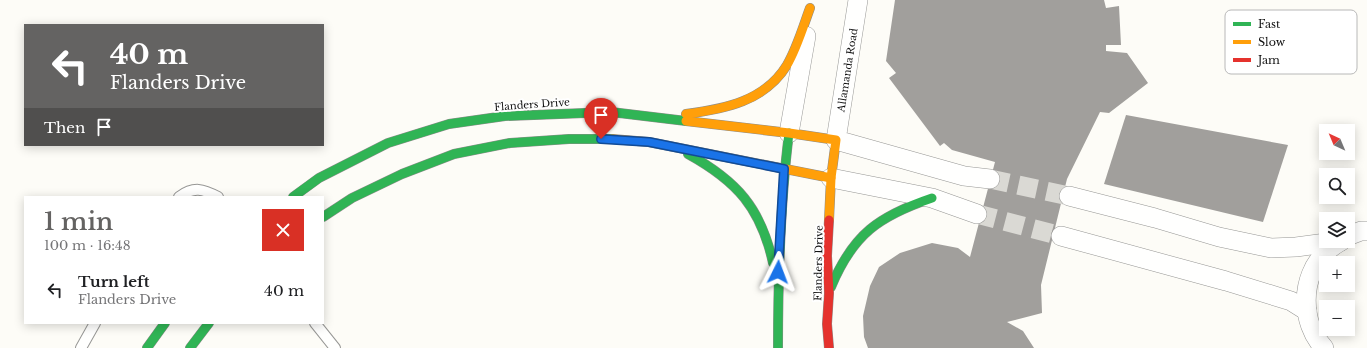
<!DOCTYPE html>
<meta charset="utf-8">
<style>
:root{--surface:#fff;--page:#f2f2f2;--text:#202124;--muted:#757577;--accent:#646362}
body{margin:0;font-family:"Libre Baskerville",serif;background:var(--page);color:var(--text);height:100vh;display:flex;flex-direction:column;font-size:15px;white-space:nowrap}
*{box-sizing:border-box;margin:0}
p{font-size:13px;color:var(--muted)}
.icon{flex:none;width:22px;height:22px;fill:none;stroke:currentColor;stroke-width:2;stroke-linecap:round;stroke-linejoin:round}
.map{position:relative;flex:1;overflow:hidden}
.side{position:absolute;left:24px;top:196px;width:300px;height:128px;display:flex;flex-direction:column;background:var(--surface);border-radius:0px;box-shadow:0 2px 10px #0003}
.side>*{flex:none}
.hud{position:absolute;left:24px;top:24px;width:300px;height:122px;border-radius:0px;box-shadow:0 2px 10px #0003;background:#646362;color:#fff;overflow:hidden}
.needle{width:26px;rotate:316deg}
.fabs{position:absolute;left:1319px;top:124px;display:grid;gap:8px}
.fabs a{display:grid;place-items:center;width:36px;height:36px;border-radius:0px;background:var(--surface);box-shadow:0 2px 10px #0003;font-size:20px}
.pin{position:absolute;display:grid;place-items:center;width:34px;height:34px;color:#fff;margin:-41px -17px;border-radius:50% 50% 50% 0;rotate:-45deg;box-shadow:0 0 4px #0007}
.pin .icon{rotate:45deg}
.me{position:absolute;width:44px;margin:-22px;rotate:3deg;stroke-linejoin:round;filter:drop-shadow(0 0 3px #0008)}
.turn{display:flex;align-items:center;gap:14px;height:84px;padding:0 20px;font-size:18px}
.turn .icon{width:52px;height:52px;stroke-width:2.5}
.turn b{display:block;font-size:28px;line-height:34px}
.then{display:flex;align-items:center;height:38px;padding:0 20px;background:#0003;gap:8px;font-size:15px}
.round{display:grid;place-items:center;flex:none;width:42px;height:42px;border-radius:0px;background:var(--page)}
.summary{display:flex;align-items:center;justify-content:space-between;height:68px;padding:0 20px}
h1{font-size:24px;font-weight:600;line-height:30px;color:var(--accent)}
ul{padding:0;list-style:none}
li{display:flex;align-items:center;gap:12px;height:52px;padding:0 20px}
li div{flex:1}
li b{display:block;font-size:15px}
li em{font-style:normal}
.map>svg:first-child{display:block}
</style>
<div class="map">
<svg width="1367" height="348" viewBox="0 0 1367 348">
<rect width="100%" height="100%" fill="#fdfcf7"/>
<g fill="#a19f9c">
<path d="M895 0H1104L1106 8 1119 6 1121 45H1106V51L1127 53 1148 83 1109 113 1100 112 1067 179 1041 285 1042 313 1007 322 1023 331 1034 348H868L864 337 863 316 870 286 879 267 900 253 932 243 958 248 970 257 995 162 952 150 944 143 940 146 889 78 896 73 886 61Z"/>
<path d="M1126 115 1288 145 1263 222 1104 184Z"/>
</g>
<g fill="none" stroke-linecap="round" stroke-linejoin="round">
<g stroke="#dad9d4" stroke-width="19" stroke-dasharray="19 10" stroke-linecap="butt">
<path d="M990 179 1069 196"/>
<path d="M977 214 1061 236"/>
</g>
<g stroke="#979795" stroke-width="12">
<g id="lane">
<path d="M179 197C194 186 203 189 218 197"/>
<path d="M315 323 335 348"/>
<path d="M81 348 95 323"/>
</g>
</g>
<g stroke="#979795" stroke-width="20">
<g id="street">
<path d="M858 0 836 140 964 176 990 179"/>
<path d="M789 133 806 36"/>
<path d="M831 178 932 198 977 214"/>
<path d="M1069 196 1155 218 1219 237 1271 248 1296 247 1341 241"/>
<path d="M1061 236 1226 281 1291 301 1307 311"/>
<path d="M1348 236 1361 231H1367"/>
<path d="M1324 348C1300 322 1300 277 1326 252 1330 248 1336 244 1341 241"/>
</g>
</g>
<g stroke="#8e8d8b" stroke-width="10">
<g id="fast">
<path d="M688 154C737 181 761 208 773 263"/>
<path d="M293 197 319 178 388 143 449 124 505 116 611 112 686 121"/>
<path d="M323 217 352 198 402 174 454 154 510 143 569 139H612"/>
<path d="M831 287C853 234 879 216 932 198"/>
<path d="M147 348 165 323"/>
<path d="M190 348 209 323"/>
<path d="M778 348C778 276 780 205 789 133"/>
</g>
</g>
<g stroke="#8e8d8b" stroke-width="10">
<g id="slow">
<path d="M686 114C725 109 765 101 787 65 797 48 803 27 810 8"/>
<path d="M686 121 789 133 836 140 831 178 829 220"/>
<path d="M612 139 649 142 831 178"/>
</g>
</g>
<g stroke="#8e8d8b" stroke-width="10">
<path id="jam" d="M829 220 827 256 829 293 827 324 829 348"/>
</g>
<use href="#lane" stroke="#fffffe" stroke-width="10"/>
<use href="#street" stroke="#fffffe" stroke-width="19"/>
<use href="#fast" stroke="#30b455" stroke-width="9"/>
<use href="#slow" stroke="#ff9f0a" stroke-width="9"/>
<use href="#jam" stroke="#e5322d" stroke-width="9"/>
</g>
<g fill="none" stroke-linecap="round" stroke-linejoin="round">
<g stroke="#114b97" stroke-width="10">
<path id="route" d="M601 139 649 142 784 169 778 272"/>
</g>
<use href="#route" stroke="#1a73e8" stroke-width="7"/>
</g>
<g text-anchor="middle" stroke-width="4" stroke-linejoin="round" paint-order="stroke">
<g font-size="10" fill="#111" stroke="#fff">
<text transform="translate(847 70) rotate(-81)" y="4">Allamanda Road</text>
<text transform="translate(532 104) rotate(-4)" y="4">Flanders Drive</text>
<text transform="translate(818 263) rotate(-89)" y="4">Flanders Drive</text>
</g>
</g>
<rect x="1225" y="10" width="132" height="64" rx="6" fill="#fff" stroke="#b8b8b8" stroke-width="1"/>
<rect x="1233" y="22" width="18" height="4" fill="#30b455"/>
<rect x="1233" y="40" width="18" height="4" fill="#ff9f0a"/>
<rect x="1233" y="58" width="18" height="4" fill="#e5322d"/>
<g font-size="11" fill="#111">
<text x="1258" y="28">Fast</text>
<text x="1258" y="46">Slow</text>
<text x="1258" y="64">Jam</text>
</g>
</svg>
<div class="fabs">
<a><svg class="needle" viewBox="-14 -14 28 28"><path d="M0-13l5 13h-10z" fill="#e53935"/><path d="M0 13l5-13h-10z" fill="#757577"/></svg></a>
<a><svg class="icon" aria-label="search" viewBox="0 0 24 24"><circle cx="10" cy="10" r="6"/><path d="M15 15l6 6"/></svg></a>
<a><svg class="icon" aria-label="layers" viewBox="0 0 24 24"><path d="M12 4l9 5-9 5-9-5zM3 14l9 5 9-5"/></svg></a>
<a>+</a>
<a>−</a>
</div>
<div class="pin" style="left:601px;top:139px;background:#d93025"><svg class="icon" aria-label="arrive" viewBox="0 0 24 24"><path d="M6 21V4h12l-3 4 3 4H6"/></svg></div>
<svg class="me" style="left:778px;top:272px" viewBox="-20 -20 40 40"><path d="M0-17L14 15 0 8-14 15z" fill="#1a73e8" stroke="#fff" stroke-width="4"/></svg>
<div class="hud">
<div class="turn"><svg class="icon" aria-label="left" viewBox="0 0 24 24"><path d="M17 20v-9H6M10 6l-5 5 5 5"/></svg><div><b>40 m</b>Flanders Drive</div></div>
<div class="then">Then<svg class="icon" aria-label="arrive" viewBox="0 0 24 24"><path d="M6 21V4h12l-3 4 3 4H6"/></svg></div>
</div>
<section class="side">
<div class="summary"><div><h1>1 min</h1><p>100 m · 16:48</p></div><a class="round" style="background:#d93025;color:#fff"><svg class="icon" aria-label="close" viewBox="0 0 24 24"><path d="M6 6l12 12M18 6L6 18"/></svg></a></div>
<ul>
<li><svg class="icon" aria-label="left" viewBox="0 0 24 24"><path d="M17 20v-9H6M10 6l-5 5 5 5"/></svg><div><b>Turn left</b><p>Flanders Drive</p></div><em>40 m</em></li>
</ul>
</section>
</div>
